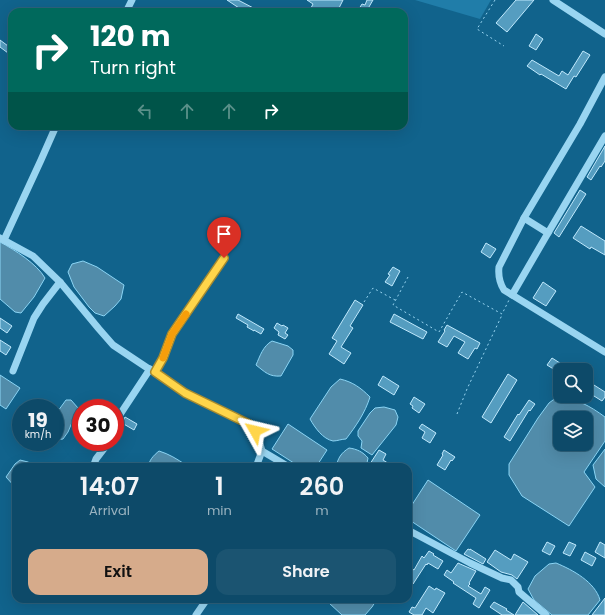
<!DOCTYPE html>
<style>
:root{--surface:#0d4a69;--page:#1b5471;--text:#f1f3f6;--muted:#9ab3c0;--line:#2d627d;--accent:#d6ab8b}
body{margin:0;font-family:Poppins,sans-serif;background:var(--page);color:var(--text);height:100vh;display:flex;flex-direction:column;font-size:15px;white-space:nowrap}
*{box-sizing:border-box;margin:0}
p{font-size:13px;color:var(--muted)}
.icon{flex:none;width:22px;height:22px;fill:none;stroke:currentColor;stroke-width:2;stroke-linecap:round;stroke-linejoin:round}
.map{position:relative;flex:1;overflow:hidden}
.side{position:absolute;left:12px;top:463px;width:400px;height:140px;display:flex;flex-direction:column;background:var(--surface);border-radius:12px;box-shadow:0 4px 16px #0002,0 0 0 1px var(--line)}
.side>*{flex:none}
.top-card{position:absolute;left:8px;top:8px;width:400px;height:122px;border-radius:12px;box-shadow:0 4px 16px #0002,0 0 0 1px var(--line);background:#00695c;color:#fff;overflow:hidden}
.tools{position:absolute;left:553px;top:363px;display:grid;gap:8px}
.tools a{display:grid;place-items:center;width:40px;height:40px;border-radius:8px;background:var(--surface);box-shadow:0 4px 16px #0002,0 0 0 1px var(--line);font-size:20px}
.speed{position:absolute;left:12px;top:399px;display:flex;gap:8px;font-size:20px;font-weight:700;text-align:center}
.speed>*{display:grid;place-content:center;width:52px;height:52px;border-radius:50%;background:var(--surface);box-shadow:0 4px 16px #0002,0 0 0 1px var(--line);line-height:1}
.speed small{font-size:10px;font-weight:400}
.speed .limit{border:6px solid #d22;background:#fff;color:#111}
.pin{position:absolute;display:grid;place-items:center;width:34px;height:34px;color:#fff;margin:-41px -17px;border-radius:50% 50% 50% 0;rotate:-45deg;box-shadow:0 0 4px #0007}
.pin .icon{rotate:45deg}
.me{position:absolute;width:44px;margin:-22px;rotate:307deg;stroke-linejoin:round;filter:drop-shadow(0 0 3px #0008)}
.turn{display:flex;align-items:center;gap:14px;height:84px;padding:0 16px;font-size:18px}
.turn .icon{width:52px;height:52px;stroke-width:2.5}
.turn b{display:block;font-size:28px;line-height:34px}
.lanes{display:flex;align-items:center;height:38px;padding:0 16px;background:#0003;justify-content:center;gap:20px;direction:ltr}
.lanes .off{opacity:.35}
.eta{display:flex;justify-content:space-evenly;align-items:center;height:68px;text-align:center}
.eta b{font-size:24px;font-weight:600;line-height:28px}
.action{display:flex;gap:8px;margin-top:auto;padding:8px 16px}
.action a{flex:1;height:46px;border-radius:12px;background:var(--accent);color:#111;font-size:16px;font-weight:600;line-height:46px;text-align:center}
.action a+a{background:var(--page);color:var(--text)}
.map>svg:first-child{display:block}
</style>
<div class="map">
<svg width="605" height="615" viewBox="0 0 605 615">
<rect width="100%" height="100%" fill="#11638c"/>
<path fill="#207da9" d="M415 0H491L480 19Z"/>
<g fill="#518caa" stroke="#8bd5f5" fill-rule="evenodd">
<path d="M0 242C15 250 37 264 45 278L34 297 21 313 15 312 0 299Z"/>
<path d="M83 261 97 267 124 285 121 299 115 306 104 316 95 313 89 307 74 287 68 272 72 264Z"/>
<path d="M272 341 288 346 293 350V355L281 376C269 377 265 372 256 365 260 356 263 346 272 341Z"/>
<path d="M0 375 20 388 6 409 0 405Z"/>
<path d="M340 379C353 382 361 388 370 397 365 413 356 426 346 439 342 439 337 441 333 441 323 439 315 428 310 419L331 387Z"/>
<path d="M557 397C576 398 590 406 605 417V441L584 472 595 487 569 526 522 496 509 475V464L538 418 549 403ZM560 418H586V444H560Z"/>
<path d="M66 400H71L78 408 68 432 63 439 55 440V415Z"/>
<path d="M384 407 395 410 398 417 396 425 372 455 361 448 362 441 358 436V431L370 413 375 408Z"/>
<path d="M288 424 327 450 316 467H300L272 449Z"/>
<path d="M349 448C357 449 363 452 368 458L367 463 365 467H336C338 458 341 453 349 448Z"/>
<path d="M605 449V487L596 479 593 465Z"/>
<path d="M159 451C169 454 177 459 186 465V467H149C148 461 154 455 159 451Z"/>
<path d="M20 460 28 462 37 467H16V488L6 477 15 464Z"/>
<path d="M428 480 480 515 456 551 408 519V511Z"/>
<path d="M556 563C573 570 595 582 600 600L588 615H552L534 600 528 589 535 576 549 564Z"/>
<path d="M331 599H377L372 607 365 615H342L329 603Z"/>
</g>
<g fill="#559dc0" stroke="#c0e9fd">
<path d="M227 0H238L261 12H245Z"/>
<path d="M307 0H343L337 12H309L313 4Z"/>
<path d="M367 0H373L366 12H357L362 4 365 5Z"/>
<path d="M516 0H534L507 32 496 23Z"/>
<path d="M536 34 543 39 536 50 529 46Z"/>
<path d="M0 40 12 49V56L0 47Z"/>
<path d="M583 51 590 55 576 77 574 76 566 89 541 74 540 75 527 66 532 60 559 76 562 71 568 75Z"/>
<path d="M605 146V161L601 167 600 166 591 180 587 177Z"/>
<path d="M580 190 586 194 559 237 554 233Z"/>
<path d="M581 226 605 241V255L591 247 590 249 573 238Z"/>
<path d="M486 243 496 249 490 258 481 252Z"/>
<path d="M393 267 400 271 392 286 385 282 390 275 388 274Z"/>
<path d="M543 282 556 291 546 306 533 298Z"/>
<path d="M355 300 363 305 350 326 353 328 341 347 351 353 344 364 329 354 337 341 332 338Z"/>
<path d="M238 314 264 329 261 334 254 330V331L247 327 248 325 236 318Z"/>
<path d="M394 314 427 332 423 339 390 322Z"/>
<path d="M0 318 12 326 7 333 0 328Z"/>
<path d="M277 323 282 326 283 325 288 328 285 333 288 335 285 339 278 335 279 332 274 328Z"/>
<path d="M447 325 480 343 477 349 475 348 468 359 458 353 465 342 454 336 447 347 438 342 445 331 444 330Z"/>
<path d="M0 340 11 347 6 355 0 351Z"/>
<path d="M552 358 571 370H560V373L547 365Z"/>
<path d="M508 374 517 380 491 423 482 417Z"/>
<path d="M383 376 399 386 394 395 378 385Z"/>
<path d="M586 380 605 392V397L602 401 586 391Z"/>
<path d="M414 397 425 404 419 413 412 408 413 406 410 404Z"/>
<path d="M529 400 535 404 530 411 529 410 510 441 504 437 518 414 519 415Z"/>
<path d="M125 417 137 424 134 430 122 423Z"/>
<path d="M422 424 436 433 430 443 422 438 425 432 419 428Z"/>
<path d="M379 450 386 454 383 460 394 467H382L378 465 377 467H368Z"/>
<path d="M444 450 455 457 452 461 451 460 445 470 437 465 443 455 442 454Z"/>
<path d="M547 542 555 546 550 555 542 551Z"/>
<path d="M569 542 576 545 570 556 563 553Z"/>
<path d="M600 542 605 545V558L595 552Z"/>
<path d="M468 549 470 550V549L486 559 483 564 464 554Z"/>
<path d="M495 550 511 560 514 554 528 562 517 579 512 575 501 572 487 562Z"/>
<path d="M429 551 434 554 433 555 443 561 438 569 428 563 427 565 426 564 413 584 408 580V566L414 570 422 556 424 558Z"/>
<path d="M585 552 596 558 592 566 581 560Z"/>
<path d="M458 563 476 571 469 583 470 584 468 586 481 594 485 587 490 590 479 608 473 604 476 598 453 583 454 582 444 575 447 570 451 573Z"/>
<path d="M429 586 435 590 436 588 445 593 433 613 426 608 422 615H414L409 612 412 607 415 608Z"/>
<path d="M605 598V615H592Z"/>
<path d="M494 602 507 609 506 610 514 615H502L490 607Z"/>
<path d="M523 602 538 615H515Z"/>
</g>
<g fill="none" stroke-linecap="round" stroke-linejoin="round">
<g stroke="#99d5f1" stroke-width="1" stroke-dasharray="2 3" stroke-linecap="butt">
<path d="M495 0 477 29 504 46"/>
<path d="M408 277 393 305 439 332 462 292 502 314 509 300"/>
<path d="M364 302 373 288 395 300"/>
<path d="M457 414 467 389 502 315"/>
</g>
<g stroke="#99d5f1" stroke-width="7">
<path d="M553 0 605 34"/>
<path d="M126 12 132 0"/>
<path d="M605 77 580 124 524 218 499 267C498 276 499 282 504 290L605 352"/>
<path d="M524 218 548 233 605 136"/>
<path d="M0 238 33 256 60 282 99 329 113 345 185 393 249 424 255 431 258 437 262 451 256 467"/>
<path d="M4 240 41 160 56 126"/>
<path d="M512 295 548 233"/>
<path d="M13 371 34 318 43 304 60 282"/>
<path d="M155 372 163 357 172 334 224 258"/>
<path d="M115 422 150 369"/>
<path d="M262 451 289 467"/>
<path d="M93 467 96 459 109 442"/>
<path d="M408 530 470 563 502 578 511 580 518 587 519 592 546 615"/>
<path d="M196 615 207 599"/>
</g>
</g>
<g fill="none" stroke-linecap="round" stroke-linejoin="round">
<g stroke="#a68a30" stroke-width="10">
<path id="route" d="M224 258 172 334 163 358 155 372 185 393 249 424 255 431"/>
</g>
<use href="#route" stroke="#ffd54a" stroke-width="7"/>
<path stroke="#f59e0b" stroke-width="7" d="M163 358 172 334 186 314"/>
</g>
</svg>
<div class="tools">
<a><svg class="icon" aria-label="search" viewBox="0 0 24 24"><circle cx="10" cy="10" r="6"/><path d="M15 15l6 6"/></svg></a>
<a><svg class="icon" aria-label="layers" viewBox="0 0 24 24"><path d="M12 4l9 5-9 5-9-5zM3 14l9 5 9-5"/></svg></a>
</div>
<div class="speed"><div>19<small>km/h</small></div><div class="limit">30</div></div>
<div class="pin" style="left:224px;top:258px;background:#d93025"><svg class="icon" aria-label="arrive" viewBox="0 0 24 24"><path d="M6 21V4h12l-3 4 3 4H6"/></svg></div>
<svg class="me" style="left:255px;top:431px" viewBox="-20 -20 40 40"><path d="M0-17L14 15 0 8-14 15z" fill="#ffd54a" stroke="#fff" stroke-width="4"/></svg>
<div class="top-card">
<div class="turn"><svg class="icon" aria-label="right" viewBox="0 0 24 24"><path d="M7 20v-9h11M14 6l5 5-5 5"/></svg><div><b>120 m</b>Turn right</div></div>
<div class="lanes"><svg class="icon off" aria-label="left" viewBox="0 0 24 24"><path d="M17 20v-9H6M10 6l-5 5 5 5"/></svg><svg class="icon off" aria-label="ahead" viewBox="0 0 24 24"><path d="M12 20V5M6 11l6-6 6 6"/></svg><svg class="icon off" aria-label="ahead" viewBox="0 0 24 24"><path d="M12 20V5M6 11l6-6 6 6"/></svg><svg class="icon" aria-label="right" viewBox="0 0 24 24"><path d="M7 20v-9h11M14 6l5 5-5 5"/></svg></div>
</div>
<section class="side">
<div class="eta">
<div><b>14:07</b><p>Arrival</p></div>
<div><b>1</b><p>min</p></div>
<div><b>260</b><p>m</p></div>
</div>
<div class="action"><a>Exit</a><a>Share</a></div>
</section>
</div>
